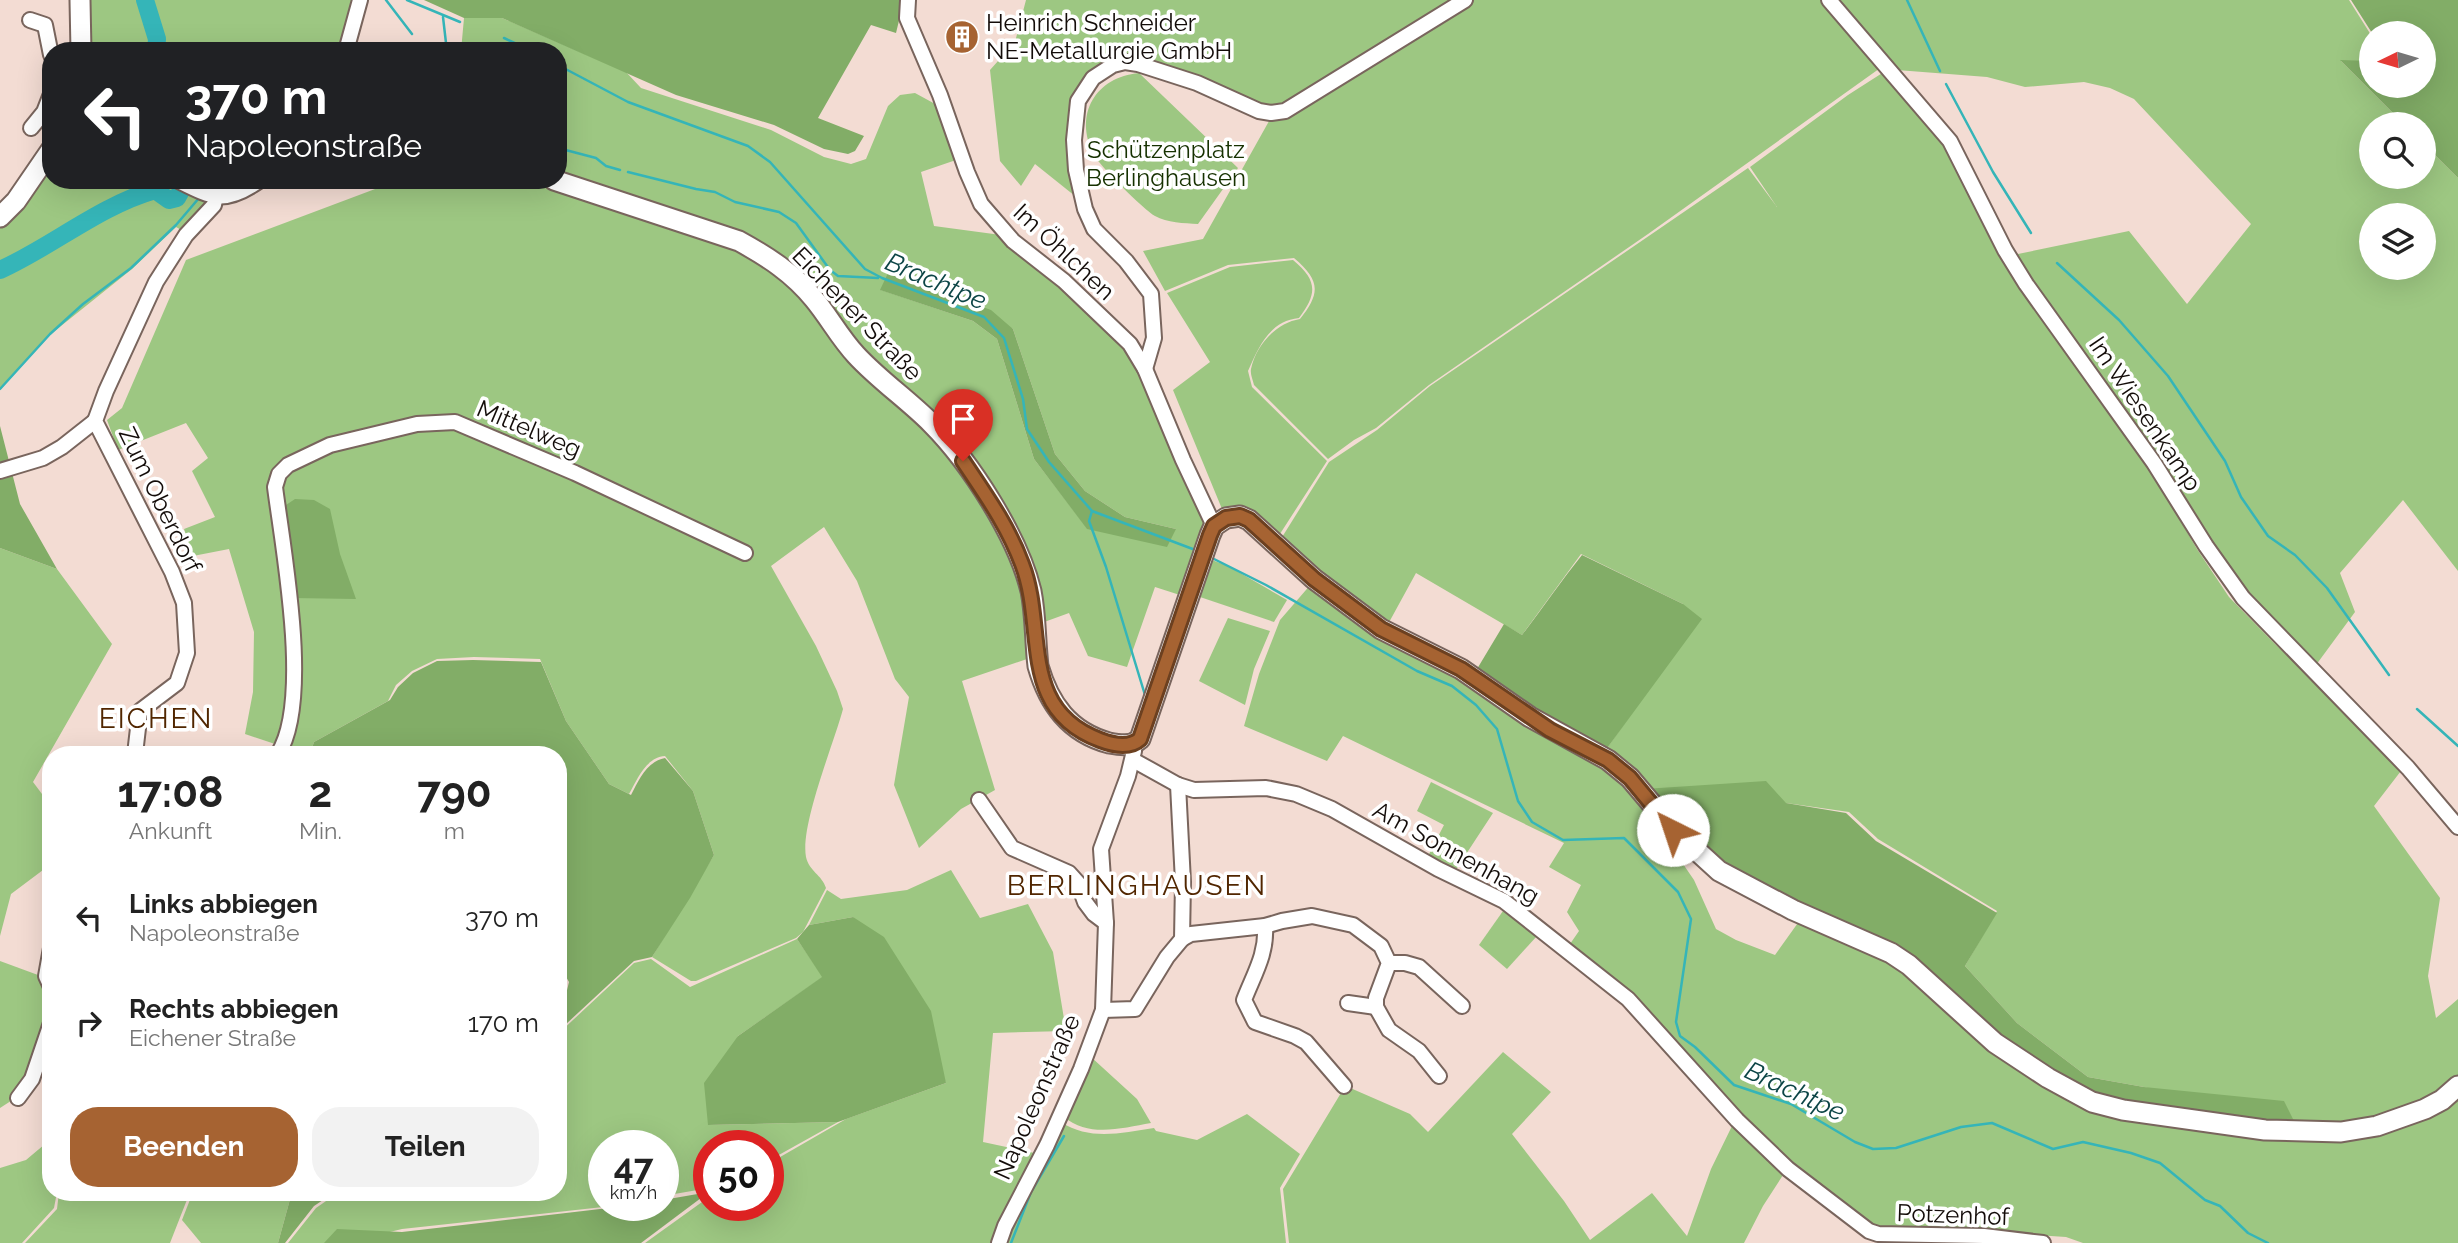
<!DOCTYPE html>
<html lang="de">
<meta charset="utf-8">
<style>
:root{--surface:#fff;--page:#f2f2f2;--text:#222;--muted:#767676;--accent:#a66332}
body{margin:0;font-family:Raleway,sans-serif;background:var(--page);color:var(--text);height:100vh;display:flex;flex-direction:column;font-size:26px;white-space:nowrap}
*{box-sizing:border-box;margin:0}
p{font-size:23px;color:var(--muted)}
.icon{flex:none;width:38px;height:38px;fill:none;stroke:currentColor;stroke-width:2;stroke-linecap:round;stroke-linejoin:round}
.map{position:relative;flex:1;overflow:hidden}
.side{position:absolute;left:42px;top:746px;width:525px;height:455px;display:flex;flex-direction:column;background:var(--surface);border-radius:28px;box-shadow:0 7px 28px #0002}
.side>*{flex:none}
.guide{position:absolute;left:42px;top:42px;width:525px;height:147px;border-radius:28px;box-shadow:0 7px 28px #0002;background:#202124;color:#fff;overflow:hidden}
.needle{width:46px;rotate:265deg}
.buttons{position:absolute;left:2359px;top:21px;display:grid;gap:14px}
.buttons a{display:grid;place-items:center;width:77px;height:77px;border-radius:50%;background:var(--surface);box-shadow:0 7px 28px #0002;font-size:35px}
.speed{position:absolute;left:588px;top:1130px;display:flex;gap:14px;font-size:35px;font-weight:700;text-align:center}
.speed>*{display:grid;place-content:center;width:91px;height:91px;border-radius:50%;background:var(--surface);box-shadow:0 7px 28px #0002;line-height:1}
.speed small{font-size:18px;font-weight:400}
.speed .limit{border:10px solid #d22;background:#fff;color:#111}
.pin{position:absolute;display:grid;place-items:center;width:60px;height:60px;color:#fff;margin:-72px -30px;border-radius:50% 50% 50% 0;rotate:-45deg;box-shadow:0 0 7px #0007}
.pin .icon{rotate:45deg}
.me{position:absolute;width:77px;margin:-38px;rotate:319deg;stroke-linejoin:round;filter:drop-shadow(0 0 5px #0008)}
.turn{display:flex;align-items:center;gap:24px;height:147px;padding:0 28px;font-size:32px}
.turn .icon{width:91px;height:91px;stroke-width:2.5}
.turn b{display:block;font-size:49px;line-height:60px}
.eta{display:flex;justify-content:space-evenly;align-items:center;height:119px;text-align:center}
.eta b{font-size:42px;font-weight:700;line-height:49px}
.primary-button{display:flex;gap:14px;margin-top:auto;padding:14px 28px}
.primary-button a{flex:1;height:80px;border-radius:28px;background:var(--accent);color:#fff;font-size:28px;font-weight:700;line-height:80px;text-align:center}
.primary-button a+a{background:var(--page);color:var(--text)}
ul{padding:0;list-style:none}
li{display:flex;align-items:center;gap:21px;height:105px;padding:0 28px}
li div{flex:1}
li b{display:block;font-size:26px}
li em{font-style:normal}
.map>svg:first-child{display:block}
</style>
<div class="map">
<svg width="2458" height="1243" viewBox="0 0 2458 1243">
<rect width="100%" height="100%" fill="#f3dcd3"/>
<g fill="#9dc782" fill-rule="evenodd">
<path d="M84 0H352L348 36 342 51H84Z"/>
<path d="M1026 0H1462L1284 108 1272 110 1127 59 1074 99 1080 200 1035 164 1021 186 1000 161 990 70 1015 42Z"/>
<path d="M1467 0H1824L1883 66 1648 234 1429 385 1376 428 1354 440 1328 459 1254 385C1253 380 1250 374 1251 369 1256 345 1276 323 1300 319 1321 293 1320 280 1294 258L1228 265 1165 291 1143 251 1203 239 1273 114Z"/>
<path d="M1835 0H2349L2371 35V61H2341L2404 124H2371V177H2424V144L2458 178V571L2403 500 2340 573 2355 612 2316 665 2245 597 2013 255 2129 231 2187 304 2251 224 2134 99 2110 88 2084 82 2025 87 1987 77 1897 70ZM2371 215H2424V268H2371Z"/>
<path d="M464 18H502L626 72 641 88 771 130 824 157 851 164 866 159 888 106 900 95 915 93 937 105 956 160 921 172 934 226 1001 235 1126 347 1141 372 1209 526 1183 596 1155 587 1127 667 1088 656 1069 613 1036 625 1037 595 939 420 851 335 798 275 558 173V51H461ZM889 273 1013 329 1055 454 1085 491 1125 517 1176 529 1087 528 1034 459 997 339 973 321 881 290Z"/>
<path d="M1887 70 1947 142 2003 254 2147 464 2197 549 2229 597 2274 643 2404 767 2374 806 2440 898 2428 976 2436 1018 2458 999V1076L2448 1090 2356 1126 2298 1127 2144 1087 2088 1077 2017 1023 1965 966 1997 911 1878 839 1849 812 1786 803 1644 789 1605 751 1641 700 1683 604 1581 554 1522 635 1416 573 1387 626 1279 542 1329 462 1377 430 1430 386 1748 168 1777 207 1750 167 1848 95Z"/>
<path d="M1139 73 1238 168 1198 224C1184 223 1167 223 1155 216 1144 210 1099 165 1094 155 1073 114 1096 77 1139 73Z"/>
<path d="M51 161V180H174L210 197 209 203 183 231 176 227 132 269 51 334 0 390V222Z"/>
<path d="M399 180H545L764 259 928 427 1010 539 1030 594 1033 657 962 681 995 790 961 809 919 848 894 785 909 697 895 679 857 581 824 527 771 566 816 646 837 691 843 709C834 743 800 825 806 857 809 871 822 875 826 888L803 932 796 938 696 981H691L652 957 714 855 693 791 665 756C646 757 637 780 629 794L609 784 566 721 540 659 474 657 437 659 412 671 396 685 388 701 314 742 310 754H280L284 747 245 734 253 692 254 632 229 549 193 556 184 529 215 517 192 471 208 458 186 423 118 450 107 420 122 408 186 260Z"/>
<path d="M1293 260C1317 280 1318 293 1299 318 1270 321 1259 346 1248 371L1252 387 1327 461 1278 537 1226 509H1222L1173 390 1210 362 1167 293 1230 267Z"/>
<path d="M0 548 57 569 112 644 33 782 51 806V864L11 894 0 936Z"/>
<path d="M1209 559 1228 566 1287 600 1274 622 1197 596Z"/>
<path d="M1312 583 1420 654 1594 757 1633 791 1694 880 1716 929 1736 940 1775 955 1800 920 1905 968 2016 1064 2329 1136 2458 1094V1243H2083L2066 1237 1988 1232 1880 1231 1788 1167 1570 944 1579 931 1567 912 1581 885 1549 867 1564 843 1343 736 1327 761 1244 726 1259 674 1280 620Z"/>
<path d="M1228 618 1270 631 1254 669 1245 705 1199 681Z"/>
<path d="M1431 782 1493 813 1455 871 1427 858 1444 825 1417 811Z"/>
<path d="M951 870 980 918 1028 904 1053 952 1066 1031 993 1033 983 1142 1039 1154 997 1243H645L709 1197V1206H768V1164L846 1119 946 1083 853 917 809 925 827 890 841 899 907 890Z"/>
<path d="M1503 911 1537 936 1507 969 1479 945Z"/>
<path d="M797 939 823 977 738 1036 708 1125 838 1122 768 1161V1146H709V1188L663 1196V1146H604V1206H612L402 1229 369 1237 355 1243H288L316 1208 339 1192H558V1034L634 963 651 959 690 987Z"/>
<path d="M0 961 38 975 49 1000 41 1044 17 1097 0 1108Z"/>
<path d="M1503 1052 1551 1092 1512 1134 1564 1201 1590 1240 1652 1193 1687 1236 1711 1169 1732 1126 1783 1175 1763 1206 1744 1243H1289L1283 1189 1344 1088 1348 1087 1410 1114 1428 1132Z"/>
<path d="M1091 1057 1137 1099 1151 1123C1122 1128 1089 1138 1064 1117Z"/>
<path d="M1247 1114 1300 1154 1280 1188 1286 1243H1002L1061 1122C1090 1141 1121 1133 1154 1128L1156 1131 1197 1140Z"/>
<path d="M51 1139V1192H57L54 1208 22 1243H0V1168L26 1160Z"/>
<path d="M59 1192H190L170 1243H25L57 1209Z"/>
<path d="M193 1192H292L278 1243H201L182 1220Z"/>
</g>
<g fill="#82ad67">
<path d="M424 0H904L896 33 871 25 818 118 864 136 855 151 848 154 824 149 774 125 676 95 502 18H464Z"/>
<path d="M2351 0H2458V178L2424 144V124H2404L2340 60 2371 61V86H2424V33H2372Z"/>
<path d="M888 273 991 310 1013 329 1055 454 1085 491 1125 517 1176 529 1167 547 1087 529 1034 459 997 339 973 321 880 290Z"/>
<path d="M0 426 20 504 57 569 0 548Z"/>
<path d="M295 499 314 500 330 509 340 554 356 599 292 598 280 509Z"/>
<path d="M1582 555 1683 604 1702 619 1605 751 1567 733 1477 669 1504 624 1522 635C1543 608 1561 581 1582 555Z"/>
<path d="M473 660 541 662 566 721 609 784 631 795C639 780 646 762 665 758L693 791 714 855 690 898 652 957 634 961 565 1025 560 1019 569 982 558 963V754H310L314 742 390 700 398 687 413 673 437 661Z"/>
<path d="M1766 781 1786 803 1846 813 1876 841 1997 913 1965 966 2017 1023 2088 1077 2144 1087 2284 1101 2297 1127 2102 1101 2018 1054 1940 986 1714 861 1644 789Z"/>
<path d="M853 917 884 937 931 1011 946 1083 838 1122 708 1125 704 1083 738 1036 822 977 797 939 809 925Z"/>
<path d="M292 1192H335L314 1206 285 1243H278Z"/>
<path d="M709 1192 641 1243H324L337 1229 402 1232 626 1206H663V1200Z"/>
</g>
<g fill="none" stroke-linecap="round" stroke-linejoin="round">
<g stroke="#35b5b8" stroke-width="2.5">
<path d="M386 0 412 34"/>
<path d="M407 0 460 22"/>
<path d="M1907 0 1940 71"/>
<path d="M504 38 532 51"/>
<path d="M413 49 414 51"/>
<path d="M442 51 446 43 443 17"/>
<path d="M558 65 628 102 748 146 770 162 865 269 882 278 984 317 1004 338 1023 399 1027 429 1049 462 1092 511 1198 551"/>
<path d="M1946 84 1993 172 2031 233"/>
<path d="M558 148 596 158 606 166 620 170"/>
<path d="M628 172 696 189 715 192 735 202 779 212 796 223 830 270 838 276 878 278"/>
<path d="M223 184 230 180"/>
<path d="M2057 263 2119 320 2168 376 2225 461 2241 497 2268 536 2295 555 2327 588 2389 675"/>
<path d="M0 389 50 334 83 304 131 268 176 225 199 198"/>
<path d="M1092 511 1089 521 1106 567 1145 695"/>
<path d="M1210 557 1266 585 1417 671 1452 686 1476 705 1497 729 1518 801 1532 822 1563 840 1624 838 1678 892 1691 919 1676 1022 1680 1036 1695 1047 1734 1085 1791 1104 1855 1142 1873 1149 1896 1148 1961 1127 1992 1123 2053 1149 2083 1142 2131 1153 2160 1163 2205 1200 2220 1206 2248 1233 2268 1243"/>
<path d="M2417 709 2458 746"/>
<path d="M1011 1243 1031 1192 1064 1136"/>
</g>
<g stroke="#35b5b8" stroke-width="18">
<path d="M145 0 157 39 156 51"/>
<path d="M0 270C53 246 99 206 155 190L169 200 177 198 187 180"/>
</g>
<g stroke="#79655d" stroke-width="18">
<g id="minor">
<path d="M908 0 907 18 940 95 967 172 981 204 1013 241 1064 281 1130 344 1145 369 1183 460 1214 526"/>
<path d="M1829 0 1950 141 2005 250 2026 284 2154 463 2206 546 2243 598 2408 768 2458 827"/>
<path d="M30 20 45 25 51 55"/>
<path d="M346 51 360 0"/>
<path d="M31 128 44 112 51 94"/>
<path d="M1145 369 1154 338 1151 294 1126 261 1094 229 1085 209 1076 170 1074 140 1078 101 1093 78 1113 65 1125 62 1138 64 1197 83 1259 111 1271 113 1285 111 1465 0"/>
<path d="M0 471 43 458 62 447 95 421"/>
<path d="M135 754 140 711 177 683 187 653 184 603 172 572 95 421 106 391 156 282 186 235 214 205 216 195"/>
<path d="M278 754C312 701 283 550 275 487L279 474 288 465 330 445 417 424 455 422 575 473 745 553"/>
<path d="M1133 760 1178 785 1194 790 1266 788 1296 794 1332 809 1438 869 1504 901 1628 999 1737 1120 1788 1169 1869 1231 1878 1234 1984 1236 2043 1243"/>
<path d="M979 800 1012 848 1069 873 1078 883 1085 902 1094 914 1106 923"/>
<path d="M1265 926C1267 954 1254 974 1244 1000L1255 1022 1295 1036 1306 1042 1344 1086"/>
<path d="M1182 939 1191 934 1265 926 1282 921 1312 916 1353 925 1381 946 1389 963 1376 998V1007L1389 1030 1419 1051 1439 1076"/>
<path d="M51 948 46 976 51 987"/>
<path d="M1389 963H1405L1419 967 1462 1006"/>
<path d="M1348 1003 1376 1007"/>
<path d="M1103 1010 1135 1009 1167 957 1182 939 1183 882 1178 785"/>
<path d="M18 1098 32 1079 51 1023"/>
<path d="M999 1243 1005 1226 1047 1145 1081 1069 1103 1010 1106 923 1101 849 1128 776 1134 751"/>
</g>
</g>
<g stroke="#79655d" stroke-width="23">
<g id="major">
<path d="M80 0 81 51"/>
<path d="M182 180C214 196 225 201 256 180"/>
<path d="M554 180 739 241C768 257 793 273 814 299 829 317 840 338 856 355 879 380 907 399 931 423 971 463 1018 537 1031 591 1036 616 1035 641 1038 666 1049 704 1069 732 1109 743 1120 745 1131 747 1140 739L1210 535 1214 526 1226 518 1240 516 1249 520 1314 579 1381 629 1461 669 1530 717 1608 760 1630 778 1673 829 1719 871 1793 910 1891 953 1909 965 1995 1043 2048 1078 2092 1102 2123 1110 2265 1130 2341 1132 2377 1126 2425 1109 2442 1100 2458 1086"/>
<path d="M0 217 16 201 51 150"/>
</g>
</g>
<use href="#minor" stroke="#fff" stroke-width="14"/>
<use href="#major" stroke="#fff" stroke-width="19"/>
</g>
<g fill="none" stroke-linecap="round" stroke-linejoin="round">
<g stroke="#6c4020" stroke-width="18">
<path id="route" d="M963 461C985 494 1008 526 1022 564 1047 628 1017 709 1100 740 1113 745 1129 749 1140 739L1210 535 1214 526 1226 518 1240 516 1249 520 1314 579 1381 629 1461 669 1550 730 1608 760 1630 778 1673 830"/>
</g>
<use href="#route" stroke="#a66332" stroke-width="12"/>
</g>
<defs>
<g id="building-disc" transform="scale(1.75)"><circle r="9.5" fill="#a66332" stroke="#fff"/><path d="M-4-6H4V6H1V3H-1V6H-4ZM-2.5-4.3h1.7v1.8h-1.7ZM.8-4.3h1.7v1.8H.8ZM-2.5-1h1.7V.8h-1.7ZM.8-1h1.7V.8H.8Z" fill="#fff"/></g>
</defs>
<g fill-rule="evenodd">
<use href="#building-disc" x="962" y="37"/>
</g>
<g text-anchor="middle" stroke-width="7" stroke-linejoin="round" paint-order="stroke">
<g font-size="24" fill="#130c09" stroke="#fff" text-anchor="start">
<text x="986" y="31">Heinrich Schneider<tspan x="986" dy="28">NE-Metallurgie GmbH</tspan></text>
</g>
<g font-size="24" fill="#163100" stroke="#fff">
<text x="1166" y="158">Schützenplatz<tspan x="1166" dy="28">Berlinghausen</tspan></text>
</g>
<g font-size="24" fill="#130c09" stroke="#fff">
<text transform="translate(1064 252) rotate(43)" y="8">Im Öhlchen</text>
<text transform="translate(857 314) rotate(46)" y="8">Eichener Straße</text>
<text transform="translate(2145 414) rotate(56)" y="8">Im Wiesenkamp</text>
<text transform="translate(529 429) rotate(23)" y="8">Mittelweg</text>
<text transform="translate(160 500) rotate(64)" y="8">Zum Oberdorf</text>
<text transform="translate(1456 853) rotate(29)" y="8">Am Sonnenhang</text>
<text transform="translate(1037 1097) rotate(-66)" y="8">Napoleonstraße</text>
<text transform="translate(1953 1215) rotate(2)" y="8">Potzenhof</text>
</g>
<g font-size="26" font-style="italic" fill="#0c4546" stroke="#fff">
<text transform="translate(936 281) rotate(23)" y="9">Brachtpe</text>
<text transform="translate(1795 1091) rotate(25)" y="9">Brachtpe</text>
</g>
<g font-size="28" letter-spacing="2" fill="#512600" stroke="#fff">
<text x="156" y="728">EICHEN</text>
<text x="1137" y="895">BERLINGHAUSEN</text>
</g>
</g>
</svg>
<div class="buttons">
<a><svg class="needle" viewBox="-14 -14 28 28"><path d="M0-13l5 13h-10z" fill="#e53935"/><path d="M0 13l5-13h-10z" fill="#767676"/></svg></a>
<a><svg class="icon" aria-label="search" viewBox="0 0 24 24"><circle cx="10" cy="10" r="6"/><path d="M15 15l6 6"/></svg></a>
<a><svg class="icon" aria-label="layers" viewBox="0 0 24 24"><path d="M12 4l9 5-9 5-9-5zM3 14l9 5 9-5"/></svg></a>
</div>
<div class="speed"><div>47<small>km/h</small></div><div class="limit">50</div></div>
<div class="pin" style="left:963px;top:461px;background:#d93025"><svg class="icon" aria-label="arrive" viewBox="0 0 24 24"><path d="M6 21V4h12l-3 4 3 4H6"/></svg></div>
<svg class="me" style="left:1673px;top:830px" viewBox="-20 -20 40 40"><circle r="19" fill="#fff"/><path d="M0-13L10 11 0 6-10 11z" fill="#a66332"/></svg>
<div class="guide">
<div class="turn"><svg class="icon" aria-label="left" viewBox="0 0 24 24"><path d="M17 20v-9H6M10 6l-5 5 5 5"/></svg><div><b>370 m</b>Napoleonstraße</div></div>
</div>
<section class="side">
<div class="eta">
<div><b>17:08</b><p>Ankunft</p></div>
<div><b>2</b><p>Min.</p></div>
<div><b>790</b><p>m</p></div>
</div>
<ul>
<li><svg class="icon" aria-label="left" viewBox="0 0 24 24"><path d="M17 20v-9H6M10 6l-5 5 5 5"/></svg><div><b>Links abbiegen</b><p>Napoleonstraße</p></div><em>370 m</em></li>
<li><svg class="icon" aria-label="right" viewBox="0 0 24 24"><path d="M7 20v-9h11M14 6l5 5-5 5"/></svg><div><b>Rechts abbiegen</b><p>Eichener Straße</p></div><em>170 m</em></li>
</ul>
<div class="primary-button"><a>Beenden</a><a>Teilen</a></div>
</section>
</div>
